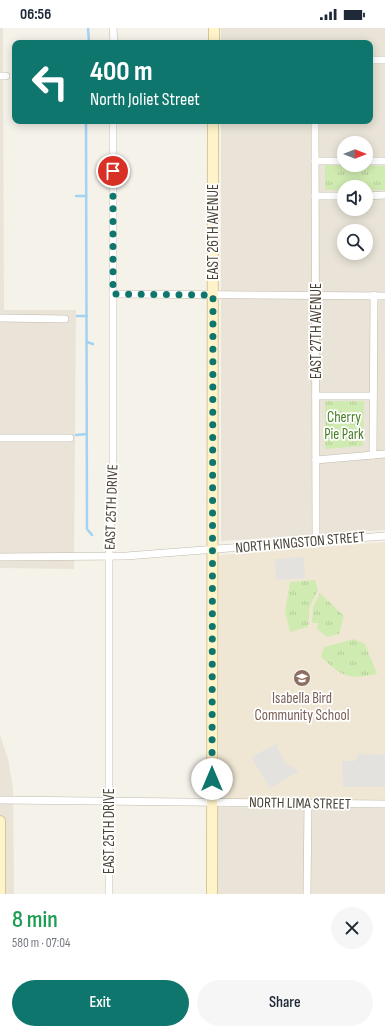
<!DOCTYPE html>
<meta charset="utf-8">
<style>
:root{--surface:#fff;--page:#f6f6f7;--text:#1f2937;--muted:#747a83;--accent:#0f766e}
body{margin:0;font-family:"Sofia Sans Condensed",sans-serif;background:var(--page);color:var(--text);height:100vh;display:flex;flex-direction:column;font-size:15px;white-space:nowrap}
*{box-sizing:border-box;margin:0}
p{font-size:13px;color:var(--muted)}
.icon{flex:none;width:22px;height:22px;fill:none;stroke:currentColor;stroke-width:2;stroke-linecap:round;stroke-linejoin:round}
.map{position:relative;height:866px;overflow:hidden}
.drawer{display:flex;flex-direction:column;background:var(--surface);flex:1}
.drawer>*{flex:none}
.banner{position:absolute;left:12px;top:12px;width:361px;height:84px;border-radius:8px;box-shadow:0 2px 10px #0003;background:#0f766e;color:#fff;overflow:hidden}
.needle{width:26px;rotate:90deg}
.fabs{position:absolute;left:337px;top:108px;display:grid;gap:8px}
.fabs a{display:grid;place-items:center;width:36px;height:36px;border-radius:50%;background:var(--surface);box-shadow:0 2px 10px #0003;font-size:20px}
.pin{position:absolute;display:grid;place-items:center;width:34px;height:34px;color:#fff;margin:-17px;border:2px solid #fff;border-radius:50%;box-shadow:0 1px 4px #0007}
.me{position:absolute;width:44px;margin:-22px;rotate:0deg;stroke-linejoin:round;filter:drop-shadow(0 0 3px #0008)}
.turn{display:flex;align-items:center;gap:14px;height:84px;padding:0 12px;font-size:18px}
.turn .icon{width:52px;height:52px;stroke-width:2.5}
.turn b{display:block;font-size:28px;line-height:34px}
.round{display:grid;place-items:center;flex:none;width:42px;height:42px;border-radius:21px;background:var(--page)}
.headline{display:flex;align-items:center;justify-content:space-between;height:68px;padding:0 12px}
h1{font-size:24px;font-weight:600;line-height:30px;color:#1e9e55}
.primary-button{display:flex;gap:8px;margin-top:auto;padding:8px 12px}
.primary-button a{flex:1;height:46px;border-radius:24px;background:var(--accent);color:#fff;font-size:16px;font-weight:600;line-height:46px;text-align:center}
.primary-button a+a{background:var(--page);color:var(--text)}
.status{display:flex;justify-content:space-between;align-items:center;height:28px;padding:0 20px;background:var(--surface);direction:ltr}
.status svg{height:11px;fill:currentColor}
.map>svg:first-child{display:block}
</style>
<div class="status"><b>06:56</b><svg viewBox="0 0 49 12"><path d="M0 12V9h3v3zM5 12V6h3v6zM10 12V3h3v9zM15 12V0h3v12zM26 1h20v11H26zM47 4h2v5h-2z"/></svg></div>
<div class="map">
<svg width="385" height="866" viewBox="0 0 385 866">
<defs>
<pattern id="grass-tufts" width="24" height="20" patternUnits="userSpaceOnUse"><rect width="24" height="20" fill="#d0ebb1"/><path d="M3 7l-1-3M5 7V3M7 7l1-3M15 17l-1-3M17 17v-4M19 17l1-3" fill="none" stroke="#b4cb99"/></pattern>
</defs>
<rect width="100%" height="100%" fill="#f5f2ea"/>
<g fill="#e9e4d7" fill-rule="evenodd">
<path d="M0 0H3L4 282H76L74 541 0 540Z"/>
<path d="M221 0H385V502L221 513V93H370V15H221ZM344 115H366V137H344ZM344 159H366V181H344ZM344 203H366V225H344Z"/>
<path d="M0 707 8 731 13 760 14 866H0Z"/>
<path d="M218 779 385 780V866H217Z"/>
</g>
<path fill="#efe7d3" d="M385 514V773L219 772V527Z"/>
<g fill="url(#grass-tufts)">
<path d="M325 137 385 138V162H366V159H344V162H325Z"/>
<path d="M325 373H364L363 418 325 421Z"/>
<path d="M315 552 318 562 310 578 308 599 290 604 285 584 290 554Z"/>
<path d="M320 565 344 588 339 606 327 609 317 601 318 595H312L313 579Z"/>
<path d="M354 611 365 616 377 646C348 652 343 649 321 629L324 619Z"/>
</g>
<g fill="#e4e2de">
<path d="M304 529 305 550 276 552 275 531Z"/>
<path d="M276 716 285 735 299 743 270 760 251 729Z"/>
<path d="M358 726 385 727V759H343L342 733H355Z"/>
</g>
<g fill="none" stroke-linecap="round" stroke-linejoin="round">
<g stroke="#a4d2f3" stroke-width="2.5">
<path d="M88 0 89 15"/>
<path d="M86 93 87 501 92 507"/>
<path d="M76 168H85"/>
<path d="M77 288H87"/>
<path d="M87 314 93 316"/>
<path d="M76 407 87 406"/>
</g>
<g stroke="#c1baac" stroke-width="8">
<g id="street">
<path d="M113 0 114 15"/>
<path d="M370 32H385"/>
<path d="M0 48H6"/>
<path d="M315 93 316 513"/>
<path d="M315 133H344"/>
<path d="M366 133H385"/>
<path d="M315 168H344"/>
<path d="M366 168 385 167"/>
<path d="M113 266 385 268"/>
<path d="M0 290 65 291"/>
<path d="M316 368H373"/>
<path d="M0 410H70"/>
<path d="M373 427 374 267"/>
<path d="M316 432 385 426"/>
<path d="M0 529 126 528 385 508"/>
<path d="M0 772 385 776"/>
<path d="M109 866V529L113 436V93"/>
<path d="M307 866 308 775"/>
</g>
</g>
<g stroke="#d7c798" stroke-width="12">
<g id="secondary">
<path d="M214 15V0"/>
<path d="M0 793V866"/>
<path d="M212 866 213 93"/>
</g>
</g>
<use href="#street" stroke="#fff" stroke-width="7"/>
<use href="#secondary" stroke="#fff3ca" stroke-width="10"/>
</g>
<g fill="none" stroke-linecap="round" stroke-linejoin="round">
<path stroke="#0f766e" stroke-width="7" stroke-dasharray="0 12.6" d="M113 143V266L213 267 212 751"/>
</g>
<defs>
<g id="school-disc" transform="scale(0.9)"><circle r="9.5" fill="#8d6e63" stroke="#fff"/><path d="M0-5L7-2L0 1L-7-2ZM-4 1L0 2.5L4 1V4Q0 6-4 4Z" fill="#fff"/></g>
</defs>
<g fill-rule="evenodd">
<use href="#school-disc" x="302" y="650"/>
</g>
<g text-anchor="middle" stroke-width="3.5" stroke-linejoin="round" paint-order="stroke">
<g font-size="15" fill="#4a4337" stroke="#fff">
<text transform="translate(213 204) rotate(-90)" y="5">EAST 26TH AVENUE</text>
<text transform="translate(316 303) rotate(-90)" y="5">EAST 27TH AVENUE</text>
<text transform="translate(111 479) rotate(-88)" y="5">EAST 25TH DRIVE</text>
<text transform="translate(300 514) rotate(-5)" y="5">NORTH KINGSTON STREET</text>
<text transform="translate(300 775) rotate(1)" y="5">NORTH LIMA STREET</text>
<text transform="translate(109 803) rotate(-90)" y="5">EAST 25TH DRIVE</text>
</g>
<g font-size="15" fill="#477f27" stroke="#fff">
<text x="344" y="394">Cherry<tspan x="344" dy="17">Pie Park</tspan></text>
</g>
<g font-size="15" fill="#785e54" stroke="#fff">
<text x="302" y="675">Isabella Bird<tspan x="302" dy="17">Community School</tspan></text>
</g>
</g>
</svg>
<div class="fabs">
<a><svg class="needle" viewBox="-14 -14 28 28"><path d="M0-13l5 13h-10z" fill="#e53935"/><path d="M0 13l5-13h-10z" fill="#747a83"/></svg></a>
<a><svg class="icon" aria-label="sound" viewBox="0 0 24 24"><path d="M4 9h4l5-4v14l-5-4H4zM17 9q2 3 0 6"/></svg></a>
<a><svg class="icon" aria-label="search" viewBox="0 0 24 24"><circle cx="10" cy="10" r="6"/><path d="M15 15l6 6"/></svg></a>
</div>
<div class="pin" style="left:113px;top:143px;background:#d93025"><svg class="icon" aria-label="arrive" viewBox="0 0 24 24"><path d="M6 21V4h12l-3 4 3 4H6"/></svg></div>
<svg class="me" style="left:212px;top:751px" viewBox="-20 -20 40 40"><circle r="19" fill="#fff"/><path d="M0-13L10 11 0 6-10 11z" fill="#0f766e"/></svg>
<div class="banner">
<div class="turn"><svg class="icon" aria-label="left" viewBox="0 0 24 24"><path d="M17 20v-9H6M10 6l-5 5 5 5"/></svg><div><b>400 m</b>North Joliet Street</div></div>
</div>
</div>
<section class="drawer">
<div class="headline"><div><h1>8 min</h1><p>580 m · 07:04</p></div><a class="round"><svg class="icon" aria-label="close" viewBox="0 0 24 24"><path d="M6 6l12 12M18 6L6 18"/></svg></a></div>
<div class="primary-button"><a>Exit</a><a>Share</a></div>
</section>
